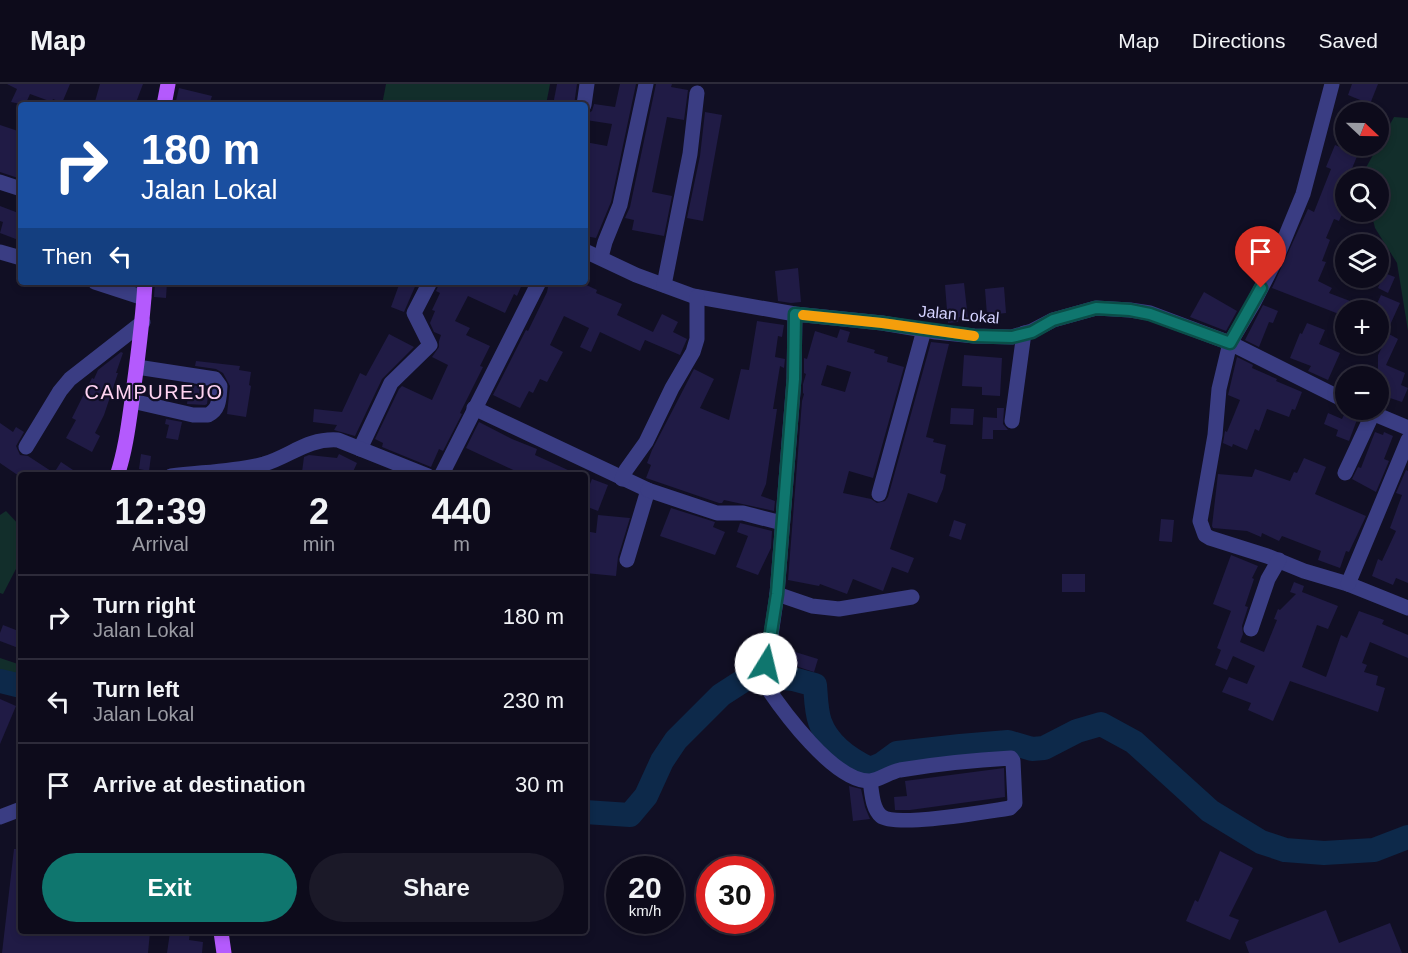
<!DOCTYPE html>
<meta charset="utf-8">
<style>
:root{--surface:#0d0b1b;--page:#1b1928;--text:#f1f3f6;--muted:#9a9ba3;--line:#2d2b3a;--accent:#0f766e}
body{margin:0;font-family:Helvetica,sans-serif;background:var(--page);color:var(--text);height:100vh;display:flex;flex-direction:column;font-size:22px;white-space:nowrap}
*{box-sizing:border-box;margin:0}
p{font-size:20px;color:var(--muted)}
.icon{flex:none;width:33px;height:33px;fill:none;stroke:currentColor;stroke-width:2;stroke-linecap:round;stroke-linejoin:round}
.map{position:relative;flex:1;overflow:hidden}
.panel{position:absolute;left:18px;top:388px;width:570px;height:462px;display:flex;flex-direction:column;background:var(--surface);border-radius:6px;box-shadow:0 3px 9px #0003,0 0 0 2px var(--line)}
.panel>*{flex:none}
.banner{position:absolute;left:18px;top:18px;width:570px;height:183px;border-radius:6px;box-shadow:0 3px 9px #0003,0 0 0 2px var(--line);background:#1a4fa0;color:#fff;overflow:hidden}
.needle{width:39px;rotate:112deg}
.tools{position:absolute;left:1335px;top:18px;display:grid;gap:12px}
.tools a{display:grid;place-items:center;width:54px;height:54px;border-radius:50%;background:var(--surface);box-shadow:0 3px 9px #0003,0 0 0 2px var(--line);font-size:30px}
.speed{position:absolute;left:606px;top:772px;display:flex;gap:12px;font-size:30px;font-weight:700;text-align:center}
.speed>*{display:grid;place-content:center;width:78px;height:78px;border-radius:50%;background:var(--surface);box-shadow:0 3px 9px #0003,0 0 0 2px var(--line);line-height:1}
.speed small{font-size:15px;font-weight:400}
.speed .limit{border:9px solid #d22;background:#fff;color:#111}
.pin{position:absolute;display:grid;place-items:center;width:51px;height:51px;color:#fff;margin:-62px -26px;border-radius:50% 50% 50% 0;rotate:-45deg;box-shadow:0 0 6px #0007}
.pin .icon{rotate:45deg}
.me{position:absolute;width:66px;margin:-33px;rotate:9deg;stroke-linejoin:round;filter:drop-shadow(0 0 4px #0008)}
.turn{display:flex;align-items:center;gap:21px;height:126px;padding:0 24px;font-size:27px}
.turn .icon{width:78px;height:78px;stroke-width:2.5}
.turn b{display:block;font-size:42px;line-height:51px}
.then{display:flex;align-items:center;height:57px;padding:0 24px;background:#0003;gap:12px;font-size:22px}
.eta{display:flex;justify-content:space-evenly;align-items:center;height:102px;text-align:center}
.eta b{font-size:36px;font-weight:700;line-height:42px}
.button{display:flex;gap:12px;margin-top:auto;padding:12px 24px}
.button a{flex:1;height:69px;border-radius:36px;background:var(--accent);color:#fff;font-size:24px;font-weight:700;line-height:69px;text-align:center}
.button a+a{background:var(--page);color:var(--text)}
ul{padding:0;list-style:none}
li{display:flex;align-items:center;gap:18px;height:84px;padding:0 24px;border-top:2px solid var(--line)}
li div{flex:1}
li b{display:block;font-size:22px}
li em{font-style:normal}
header{display:flex;align-items:center;gap:36px;box-sizing:border-box;height:84px;padding:0 30px;background:var(--surface);border-bottom:2px solid var(--line)}
header strong{font-size:28px}
nav{display:flex;gap:33px;margin-inline-start:auto;font-size:21px}
.map>svg:first-child{display:block}
</style>
<header>
<strong>Map</strong>
<nav><a>Map</a><a>Directions</a><a>Saved</a></nav>
</header>
<div class="map">
<svg width="1408" height="869" viewBox="0 0 1408 869">
<rect width="100%" height="100%" fill="#110f24"/>
<g fill="#122e2b">
<path d="M386 0H550L546 21H382Z"/>
<path d="M1394 33 1408 34V247L1397 179 1375 144 1371 128H1378V94H1365L1363 89Z"/>
<path d="M6 427 21 443V479L18 481 3 510 0 509V431Z"/>
<path d="M0 574 21 581 15 607 0 603Z"/>
</g>
<g fill="none" stroke-linecap="round" stroke-linejoin="round">
<g stroke="#0d294a" stroke-width="24">
<path d="M0 597 21 602"/>
<path d="M585 728 630 731 646 712 662 677 676 656 721 611 752 591 793 595 815 601C816 612 816 627 820 638 828 660 849 675 870 685L882 680 897 669 960 662 1008 658 1032 665 1044 664 1077 647 1101 640 1134 658 1210 727 1261 758 1285 766 1324 769 1374 766 1408 753"/>
</g>
</g>
<g fill="#201b45" fill-rule="evenodd">
<path d="M7 0H70L62 19 53 15 52 18 30 10 25 21 11 18 17 5Z"/>
<path d="M100 0H143L135 21H94Z"/>
<path d="M557 0H577L574 21H553Z"/>
<path d="M620 0H636L611 118 596 154 585 152V58L607 62 612 40 586 36 587 30 592 27 594 20 615 23Z"/>
<path d="M656 0H672L671 3 688 6 684 36 667 33 652 108 672 112 664 152 632 146 634 136 625 134 630 123Z"/>
<path d="M1352 0H1378L1370 20 1348 11Z"/>
<path d="M179 4 212 12 209 21H175Z"/>
<path d="M705 28 722 31 703 137 687 134 700 72Z"/>
<path d="M0 41 21 48V95L0 88Z"/>
<path d="M1335 61 1358 70 1348 94H1346V114L1342 122 1345 123 1339 137 1334 135 1326 154 1330 156 1322 177 1326 178 1318 197 1332 204 1329 209 1350 217 1344 232 1272 204 1308 125 1314 128 1331 85 1326 83Z"/>
<path d="M0 122 21 130V157L0 149 3 138 0 137Z"/>
<path d="M798 184 801 218 791 219 778 217 775 187Z"/>
<path d="M1384 189 1395 193 1388 209 1378 204Z"/>
<path d="M155 198H167L166 214 154 213Z"/>
<path d="M400 198H419H417L404 228 391 223Z"/>
<path d="M440 198H523L517 212 514 210 505 229 468 212 455 237 470 244 466 251 490 262 480 282 483 283 460 329 462 330 443 367 439 365 431 383 382 363 383 359 375 355 399 305 402 302 432 316 448 281 432 273 439 263V257L441 251 434 248 430 239 435 227 432 226 440 209 436 207Z"/>
<path d="M549 198H580L597 206 596 209 622 220 617 231 653 248 662 230 678 238 673 248 687 255 680 271 645 256 640 267 600 248 591 268 580 263 589 244 564 232 550 261 563 268 547 298 540 295 533 309 529 307 520 324 493 311 526 246 528 247 547 208Z"/>
<path d="M964 199 968 235 959 233 958 238 948 239 945 201Z"/>
<path d="M1004 203 1006 229 987 231 985 205Z"/>
<path d="M1204 208 1237 227 1226 247 1190 233Z"/>
<path d="M1381 211 1400 219 1390 241 1378 236V226H1374Z"/>
<path d="M1263 221 1278 227 1273 239 1269 238 1259 263 1245 256Z"/>
<path d="M757 237 784 241 782 253 778 252 775 273 785 275 784 284 780 282 773 325H777L766 400 761 412 775 417 774 427 724 416 722 419H719L646 394 651 381 647 379 652 366 694 285 714 295 700 324 729 336 741 285 749 286Z"/>
<path d="M1307 239 1325 246 1319 260 1340 269 1328 296 1308 287 1311 282 1290 274 1300 249 1302 250Z"/>
<path d="M840 245 850 248 847 258 875 266 874 269 888 273 887 278 904 283 873 394 849 387 843 409 871 415 877 419 885 417 888 413 931 258 949 260 926 353 934 355 933 358 946 361 940 389 946 391 943 405 937 419 908 409 890 465 914 474 908 489 892 483 883 507 853 495 847 510 820 500 819 502 788 496 802 317 804 310 803 309V300L806 290 804 289V274L807 275 815 247 837 254ZM827 281 851 288 845 308 821 301Z"/>
<path d="M389 250 414 263 382 295 355 352 334 346 337 341 313 338 314 325 342 328 360 289 366 292Z"/>
<path d="M1389 250 1398 255 1386 281 1405 289 1401 301 1408 304 1402 318 1378 310V271Z"/>
<path d="M121 268 123 269 116 289H118L104 331 95 349 100 352 92 368 66 354 76 336 72 334 92 294 94 295 98 286Z"/>
<path d="M964 271 1002 274 1000 312 982 311V303L962 302Z"/>
<path d="M1237 273 1253 281 1252 284 1277 295 1276 297 1302 308 1295 326 1292 325 1289 333 1267 325 1259 347 1255 345 1247 366 1233 360 1232 363 1223 359 1225 347 1227 348 1240 316 1228 311Z"/>
<path d="M196 277 240 282 239 286 251 288 249 301 251 302 246 333 227 330 230 302 223 289 216 285 195 282Z"/>
<path d="M185 300 209 304 207 320 205 321 187 320 188 312 183 311Z"/>
<path d="M951 324 974 325 973 341 950 340Z"/>
<path d="M997 324H1004L1003 340 1008 346H993V355H982L983 333 997 334Z"/>
<path d="M1351 326H1355L1358 333 1349 357 1336 352 1338 346 1324 340 1328 329 1342 335 1346 327Z"/>
<path d="M166 335 182 338 178 356 166 354 169 341 165 340Z"/>
<path d="M479 338 512 355 537 365 535 371 581 392H526L466 364Z"/>
<path d="M0 339 13 348 16 343 24 348 16 362 20 371 28 372 54 389 61 378 82 392H19L0 379Z"/>
<path d="M1375 348 1383 351 1384 348 1393 352 1384 375 1389 377 1376 408 1352 395 1358 383 1361 384Z"/>
<path d="M141 370 151 372 149 387 139 385Z"/>
<path d="M339 370 357 379 351 392 302 388 304 373 309 371 337 374Z"/>
<path d="M1304 374 1326 383 1315 410 1366 432 1349 468 1346 467 1340 484 1318 476 1321 467 1282 452 1279 457 1262 449 1261 453 1247 447 1213 444 1212 442 1218 390 1252 393 1255 385 1290 397 1294 388 1297 389Z"/>
<path d="M1406 386 1408 387V499L1396 494 1393 501 1372 492 1378 475 1382 477 1396 447 1390 444 1402 411 1396 409Z"/>
<path d="M592 395 608 401 598 427 585 422V412Z"/>
<path d="M671 424 715 438 713 443 725 448 715 471 660 452Z"/>
<path d="M598 431 630 434 618 473 616 492 585 489 587 468H585V447L596 449Z"/>
<path d="M1161 435 1174 436 1172 458 1159 457Z"/>
<path d="M954 436 966 440 961 456 949 452Z"/>
<path d="M740 439 772 447 771 464 758 491 736 483 748 452 737 448Z"/>
<path d="M1231 471 1258 482 1252 494 1254 495 1245 522 1248 523 1242 542 1243 550 1240 558 1264 568 1277 536 1274 535 1278 525 1280 526 1296 510 1290 508 1294 498 1304 502 1302 508 1338 522 1328 545 1317 541 1302 583 1326 593 1341 551 1347 554 1359 527 1384 536 1382 540 1408 551V574L1370 558 1362 579 1367 581 1364 588 1378 592 1376 601 1385 604 1378 628 1290 597 1273 637 1248 626 1251 619 1222 608 1229 593 1247 600 1255 582 1233 572 1227 586 1215 581 1221 566 1217 564 1231 527 1213 520Z"/>
<rect x="1062" y="490" width="23" height="18"/>
<path d="M3 541 21 548V565L0 557V549Z"/>
<path d="M779 563 818 575 814 588 777 576Z"/>
<path d="M0 615 16 622 0 660Z"/>
<path d="M1004 684 1005 713 910 726H895L894 713 907 712 905 697Z"/>
<path d="M849 702 861 705 865 723 870 735 853 737Z"/>
<path d="M14 765H21V848H150L148 869H2Z"/>
<path d="M1220 767 1253 784 1229 832 1239 836 1230 856 1186 837 1195 816 1198 818Z"/>
<path d="M1326 826 1339 859 1390 839 1402 869H1249L1245 858Z"/>
<path d="M170 848H190L189 856 203 858 202 869H167Z"/>
</g>
<g fill="none" stroke-linecap="round" stroke-linejoin="round">
<g stroke="#3a3d83" stroke-width="15">
<path d="M1332 0 1303 110 1277 173 1253 220 1230 259 1219 305 1215 351 1200 437 1205 451 1210 454 1267 472 1304 487 1348 500 1408 524"/>
<path d="M584 21 587 0"/>
<path d="M0 98 21 105"/>
<path d="M585 167 636 191 693 212 795 230 882 239 936 248 974 252 1012 253 1032 247 1053 236 1096 224 1130 226 1150 229 1230 259 1346 317"/>
<path d="M0 168 21 174"/>
<path d="M601 173 605 158 620 121 646 0"/>
<path d="M95 198 144 214"/>
<path d="M664 201 690 70 697 9"/>
<path d="M795 230 794 295 777 510 812 522 839 525 912 513"/>
<path d="M132 317 193 331H208C220 325 219 314 220 302L215 295 137 283"/>
<path d="M474 324 648 406 627 476"/>
<path d="M1365 326 1408 344"/>
<path d="M1012 337 1024 249"/>
<path d="M26 363 60 307 70 295 143 238"/>
<path d="M360 365 391 299 430 261 414 229 430 198"/>
<path d="M1345 389 1373 329"/>
<path d="M171 392C201 388 234 388 264 380 291 372 307 354 338 356L428 392"/>
<path d="M441 392 539 198"/>
<path d="M622 395 626 386 646 358 672 304 693 268 697 255V213"/>
<path d="M648 406 717 429H743L782 439"/>
<path d="M879 410 924 246"/>
<path d="M1348 500 1408 356"/>
<path d="M777 510 764 599C782 626 834 698 870 697 879 696 890 688 900 686 936 680 974 676 1011 674L1013 677 1015 719 1010 724C989 727 895 744 881 732 872 724 872 708 870 697"/>
<path d="M1251 545 1268 495 1279 476"/>
<path d="M0 733 21 725"/>
</g>
<g stroke="#b45afd" stroke-width="15">
<path d="M164 21 168 0"/>
<path d="M117 392C126 365 129 337 133 309 138 272 143 236 145 198"/>
<path d="M221 848 224 869"/>
</g>
</g>
<g fill="none" stroke-linecap="round" stroke-linejoin="round">
<g stroke="#0a4d48" stroke-width="15">
<path id="route" d="M766 580 777 510 794 295 795 230 882 239 974 252 1012 253 1032 248 1053 236 1096 224 1130 226 1150 230 1230 259 1261 204"/>
</g>
<use href="#route" stroke="#0f766e" stroke-width="10"/>
<path stroke="#f59e0b" stroke-width="10" d="M803 231 882 239 974 252"/>
</g>
<g text-anchor="middle" stroke-width="4.5" stroke-linejoin="round" paint-order="stroke">
<g font-size="16" fill="#d4d2ff" stroke="#110f24">
<text transform="translate(959 230) rotate(5)" y="6">Jalan Lokal</text>
</g>
<g font-size="20" letter-spacing="1.5" fill="#ffd4f2" stroke="#110f24">
<text x="154" y="315">CAMPUREJO</text>
</g>
</g>
</svg>
<div class="tools">
<a><svg class="needle" viewBox="-14 -14 28 28"><path d="M0-13l5 13h-10z" fill="#e53935"/><path d="M0 13l5-13h-10z" fill="#9a9ba3"/></svg></a>
<a><svg class="icon" aria-label="search" viewBox="0 0 24 24"><circle cx="10" cy="10" r="6"/><path d="M15 15l6 6"/></svg></a>
<a><svg class="icon" aria-label="layers" viewBox="0 0 24 24"><path d="M12 4l9 5-9 5-9-5zM3 14l9 5 9-5"/></svg></a>
<a>+</a>
<a>−</a>
</div>
<div class="speed"><div>20<small>km/h</small></div><div class="limit">30</div></div>
<div class="pin" style="left:1261px;top:204px;background:#d93025"><svg class="icon" aria-label="arrive" viewBox="0 0 24 24"><path d="M6 21V4h12l-3 4 3 4H6"/></svg></div>
<svg class="me" style="left:766px;top:580px" viewBox="-20 -20 40 40"><circle r="19" fill="#fff"/><path d="M0-13L10 11 0 6-10 11z" fill="#0f766e"/></svg>
<div class="banner">
<div class="turn"><svg class="icon" aria-label="right" viewBox="0 0 24 24"><path d="M7 20v-9h11M14 6l5 5-5 5"/></svg><div><b>180 m</b>Jalan Lokal</div></div>
<div class="then">Then<svg class="icon" aria-label="left" viewBox="0 0 24 24"><path d="M17 20v-9H6M10 6l-5 5 5 5"/></svg></div>
</div>
<section class="panel">
<div class="eta">
<div><b>12:39</b><p>Arrival</p></div>
<div><b>2</b><p>min</p></div>
<div><b>440</b><p>m</p></div>
</div>
<ul>
<li><svg class="icon" aria-label="right" viewBox="0 0 24 24"><path d="M7 20v-9h11M14 6l5 5-5 5"/></svg><div><b>Turn right</b><p>Jalan Lokal</p></div><em>180 m</em></li>
<li><svg class="icon" aria-label="left" viewBox="0 0 24 24"><path d="M17 20v-9H6M10 6l-5 5 5 5"/></svg><div><b>Turn left</b><p>Jalan Lokal</p></div><em>230 m</em></li>
<li><svg class="icon" aria-label="arrive" viewBox="0 0 24 24"><path d="M6 21V4h12l-3 4 3 4H6"/></svg><div><b>Arrive at destination</b></div><em>30 m</em></li>
</ul>
<div class="button"><a>Exit</a><a>Share</a></div>
</section>
</div>
